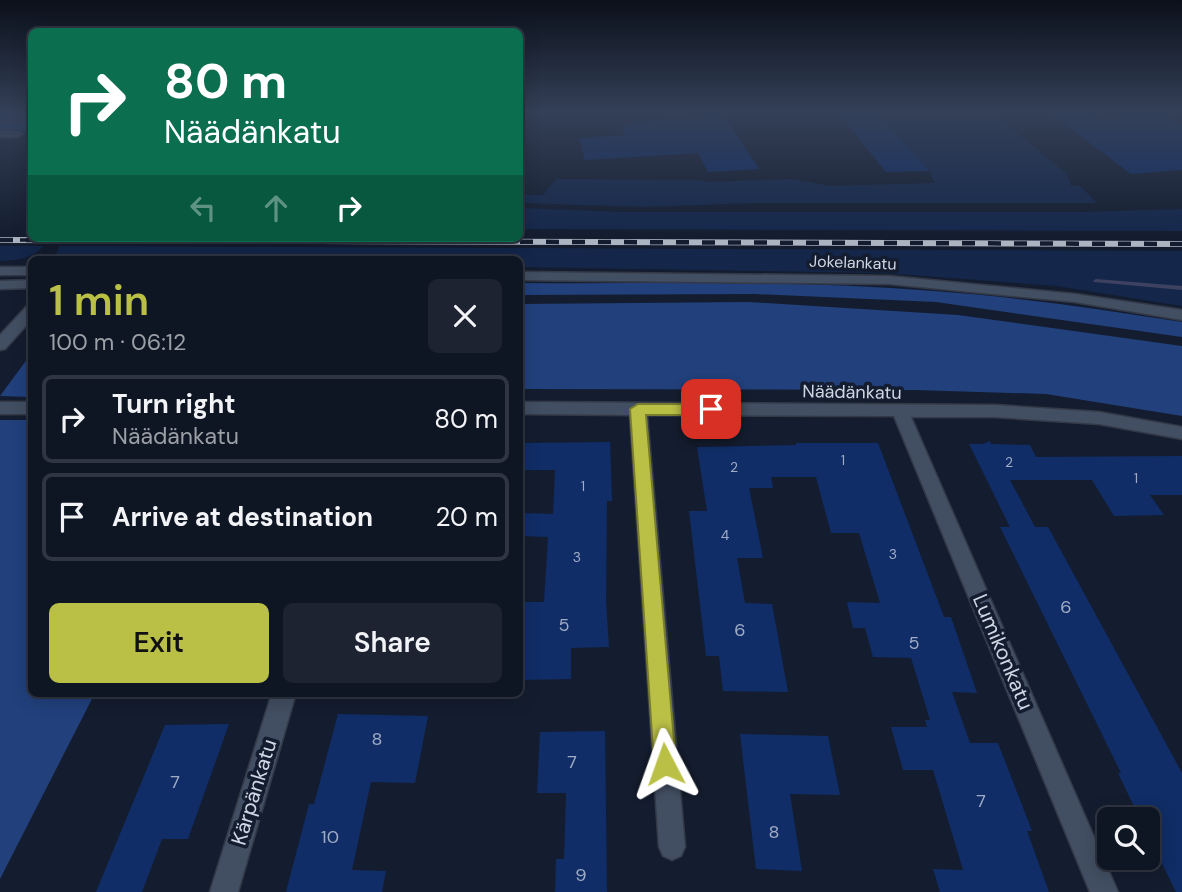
<!DOCTYPE html>
<meta charset="utf-8">
<style>
:root{--surface:#0f1623;--page:#1d2330;--text:#f1f3f6;--muted:#9b9fa6;--line:#2f3541;--accent:#bac045}
body{margin:0;font-family:"DM Sans",sans-serif;background:var(--page);color:var(--text);height:100vh;display:flex;flex-direction:column;font-size:26px;white-space:nowrap}
*{box-sizing:border-box;margin:0}
p{font-size:23px;color:var(--muted)}
.icon{flex:none;width:38px;height:38px;fill:none;stroke:currentColor;stroke-width:2;stroke-linecap:round;stroke-linejoin:round}
.map{position:relative;flex:1;overflow:hidden}
.drawer{position:absolute;left:28px;top:256px;width:495px;height:441px;display:flex;flex-direction:column;background:var(--surface);border-radius:10px;box-shadow:0 4px 18px #0003,0 0 0 2px var(--line)}
.drawer>*{flex:none}
.top-card{position:absolute;left:28px;top:28px;width:495px;height:214px;border-radius:10px;box-shadow:0 4px 18px #0003,0 0 0 2px var(--line);background:#0b6e4f;color:#fff;overflow:hidden}
.fabs{position:absolute;left:1097px;top:807px;display:grid;gap:14px}
.fabs a{display:grid;place-items:center;width:63px;height:63px;border-radius:10px;background:var(--surface);box-shadow:0 4px 18px #0003,0 0 0 2px var(--line);font-size:35px}
.pin{position:absolute;display:grid;place-items:center;width:60px;height:60px;color:#fff;margin:-30px;border-radius:14px;box-shadow:0 4px 10px #0006}
.me{position:absolute;width:77px;margin:-38px;rotate:356deg;stroke-linejoin:round;filter:drop-shadow(0 0 5px #0008)}
.turn{display:flex;align-items:center;gap:24px;height:147px;padding:0 21px;font-size:32px}
.turn .icon{width:91px;height:91px;stroke-width:2.5}
.turn b{display:block;font-size:49px;line-height:60px}
.lanes{display:flex;align-items:center;height:66px;padding:0 21px;background:#0003;justify-content:center;gap:35px;direction:ltr}
.lanes .off{opacity:.35}
.round{display:grid;place-items:center;flex:none;width:74px;height:74px;border-radius:10px;background:var(--page)}
.overview{display:flex;align-items:center;justify-content:space-between;height:119px;padding:0 21px}
h1{font-size:42px;font-weight:600;line-height:52px;color:var(--accent)}
.action{display:flex;gap:14px;margin-top:auto;padding:14px 21px}
.action a{flex:1;height:80px;border-radius:10px;background:var(--accent);color:#111;font-size:28px;font-weight:600;line-height:80px;text-align:center}
.action a+a{background:var(--page);color:var(--text)}
ul{padding:0;list-style:none}
li{display:flex;align-items:center;gap:21px;height:88px;margin:0 14px 10px;padding:0 7px;border:4px solid var(--line);border-radius:10px}
li div{flex:1}
li b{display:block;font-size:26px}
li em{font-style:normal}
.map>svg:first-child{display:block}
</style>
<div class="map">
<svg width="1182" height="892" viewBox="0 0 1182 892">
<rect width="100%" height="100%" fill="#141d2f"/>
<g fill="#14274b">
<path d="M877 113H993L1067 174 1071 186H1080L1097 203H753L644 207 520 203V195H543L556 179 695 180 708 182 793 179 830 186 935 183 929 171Z"/>
<path d="M520 208 623 212H1085L1182 209V231L520 229Z"/>
<path d="M0 246H44C31 259 18 260 0 261Z"/>
<path d="M59 246 1182 251V306L1057 286 884 273 520 267V259H55Z"/>
</g>
<g fill="#21407c">
<rect x="0" y="113" width="31" height="18"/>
<path d="M520 283C658 284 797 280 934 291 1018 297 1100 309 1182 322V337L936 302 755 294 520 295Z"/>
<path d="M748 302 958 315 1182 346V416L1046 394 915 390 520 389V304Z"/>
<path d="M31 354V397L0 396Z"/>
<path d="M0 420H31L32 693H95L0 879Z"/>
</g>
<g fill="none" stroke-linecap="round" stroke-linejoin="round">
<g fill="#3e4160" fill-rule="evenodd">
<rect x="0" y="119" width="32" height="4"/>
<path d="M1096 279 1182 286V290L1094 282 1093 281Z"/>
</g>
</g>
<g fill="#102d67">
<path d="M838 113H877L929 171 886 172Z"/>
<path d="M1050 113H1087L1094 118 1164 114 1182 125V170L1131 174Z"/>
<path d="M724 115 759 169 708 172 698 153 585 160 579 138 625 135 621 125H635L634 122Z"/>
<path d="M990 441 991 444 1030 445 1036 457 1182 456V495H1150L1164 515 1114 516 1092 480H1010L1035 527H1048L1182 773V892H1176L1148 835V819H1140L1118 773H1121L1000 527H1010L969 444H983Z"/>
<path d="M610 442 612 501H607L606 601 609 647 571 648V679L520 680V602H544L548 537 520 536 522 513 553 514 555 470H520V443Z"/>
<path d="M796 443H878L944 617H951L977 693 952 692 970 743H998L1032 831H1027L1049 892H940L933 869 963 870 933 770H903L891 727H927L925 720H930L911 658 873 657 865 628H853L847 602 880 603 859 533H831L816 477H771L773 488H749L763 558H737L745 603 772 604 788 692 723 691 719 656H706L689 511H707L697 447 796 445Z"/>
<path d="M338 714 428 716 415 783 371 782 352 870 386 871 382 892H286L309 804H314Z"/>
<path d="M229 724 188 839H162L142 892H96L165 725Z"/>
<path d="M605 731 607 892H555L556 859H564L566 793H537L540 732Z"/>
<path d="M740 734 828 736 840 795 790 794 802 871 756 869Z"/>
</g>
<g fill="none" stroke-linecap="round" stroke-linejoin="round">
<g stroke="#333947" stroke-width="3">
<g id="minor">
<path d="M0 131H18L23 134 18 137H0Z"/>
<rect x="0" y="267" width="32" height="8"/>
<path d="M520 272 889 276 1075 294 1182 310V320L1075 302 889 284 520 280Z"/>
<path d="M32 280V288L0 289V281Z"/>
<path d="M32 305V319L5 349 0 350V335L27 306Z"/>
<rect x="0" y="402" width="32" height="12"/>
<path d="M520 402 995 405 1099 412 1182 427V439L1099 424 995 417H911L1118 892H1090L894 416 647 415 685 847 681 856 672 860 663 856 659 847 630 415 520 414Z"/>
<path d="M272 693H296L238 892H210Z"/>
</g>
</g>
<use href="#minor" fill="#424e62" fill-rule="evenodd"/>
<g stroke="#acb3c1" stroke-width="5">
<path id="rail-far1" d="M0 240 433 241"/>
</g>
<g stroke="#acb3c1" stroke-width="6">
<path id="rail" d="M0 240 1182 244"/>
</g>
<use href="#rail-far1" stroke="#141d2f" stroke-width="3.5" stroke-dasharray="10" stroke-linecap="butt"/>
<use href="#rail" stroke="#141d2f" stroke-width="4.5" stroke-dasharray="13" stroke-linecap="butt"/>
</g>
<linearGradient id="sky" x2="0" y2="1"><stop stop-color="#0b101a"/><stop offset="0.47" stop-color="#344058"/><stop offset="1" stop-color="#344058" stop-opacity="0"/></linearGradient>
<rect width="1182" height="238" fill="url(#sky)"/>
<path fill="#bac045" stroke="#797d2d" stroke-width="2" d="M638 404H711L719 409 711 415H646L676 764 673 772 665 775 657 772 654 764 630 409Z"/>
<g text-anchor="middle" stroke-width="7" stroke-linejoin="round" paint-order="stroke">
<g font-size="14" fill="#a0acc5">
<text x="843" y="465">1</text>
<text x="1009" y="467">2</text>
<text x="734" y="472">2</text>
<text x="1136" y="483">1</text>
<text x="583" y="491">1</text>
<text x="725" y="540">4</text>
<text x="893" y="559">3</text>
<text x="577" y="562">3</text>
</g>
<g font-size="16" fill="#d0d7e4" stroke="#141d2f">
<text transform="translate(853 262) rotate(2)" y="6">Jokelankatu</text>
</g>
<g font-size="18" fill="#d0d7e4" stroke="#141d2f">
<text transform="translate(852 392) rotate(1)" y="6">Näädänkatu</text>
</g>
<g font-size="18" fill="#a0acc5">
<text x="1066" y="613">6</text>
<text x="564" y="631">5</text>
<text x="740" y="636">6</text>
<text x="914" y="649">5</text>
<text x="377" y="745">8</text>
<text x="572" y="768">7</text>
<text x="175" y="788">7</text>
<text x="981" y="807">7</text>
<text x="774" y="838">8</text>
<text x="330" y="843">10</text>
<text x="581" y="881">9</text>
</g>
<g font-size="21" fill="#d0d7e4" stroke="#141d2f">
<text transform="translate(1003 652) rotate(67)" y="7">Lumikonkatu</text>
<text transform="translate(254 792) rotate(-73)" y="7">Kärpänkatu</text>
</g>
</g>
</svg>
<div class="fabs">
<a><svg class="icon" aria-label="search" viewBox="0 0 24 24"><circle cx="10" cy="10" r="6"/><path d="M15 15l6 6"/></svg></a>
</div>
<div class="pin" style="left:711px;top:409px;background:#d93025"><svg class="icon" aria-label="arrive" viewBox="0 0 24 24"><path d="M6 21V4h12l-3 4 3 4H6"/></svg></div>
<svg class="me" style="left:665px;top:764px" viewBox="-20 -20 40 40"><path d="M0-17L14 15 0 8-14 15z" fill="#bac045" stroke="#fff" stroke-width="4"/></svg>
<div class="top-card">
<div class="turn"><svg class="icon" aria-label="right" viewBox="0 0 24 24"><path d="M7 20v-9h11M14 6l5 5-5 5"/></svg><div><b>80 m</b>Näädänkatu</div></div>
<div class="lanes"><svg class="icon off" aria-label="left" viewBox="0 0 24 24"><path d="M17 20v-9H6M10 6l-5 5 5 5"/></svg><svg class="icon off" aria-label="ahead" viewBox="0 0 24 24"><path d="M12 20V5M6 11l6-6 6 6"/></svg><svg class="icon" aria-label="right" viewBox="0 0 24 24"><path d="M7 20v-9h11M14 6l5 5-5 5"/></svg></div>
</div>
<section class="drawer">
<div class="overview"><div><h1>1 min</h1><p>100 m · 06:12</p></div><a class="round"><svg class="icon" aria-label="close" viewBox="0 0 24 24"><path d="M6 6l12 12M18 6L6 18"/></svg></a></div>
<ul>
<li><svg class="icon" aria-label="right" viewBox="0 0 24 24"><path d="M7 20v-9h11M14 6l5 5-5 5"/></svg><div><b>Turn right</b><p>Näädänkatu</p></div><em>80 m</em></li>
<li><svg class="icon" aria-label="arrive" viewBox="0 0 24 24"><path d="M6 21V4h12l-3 4 3 4H6"/></svg><div><b>Arrive at destination</b></div><em>20 m</em></li>
</ul>
<div class="action"><a>Exit</a><a>Share</a></div>
</section>
</div>
